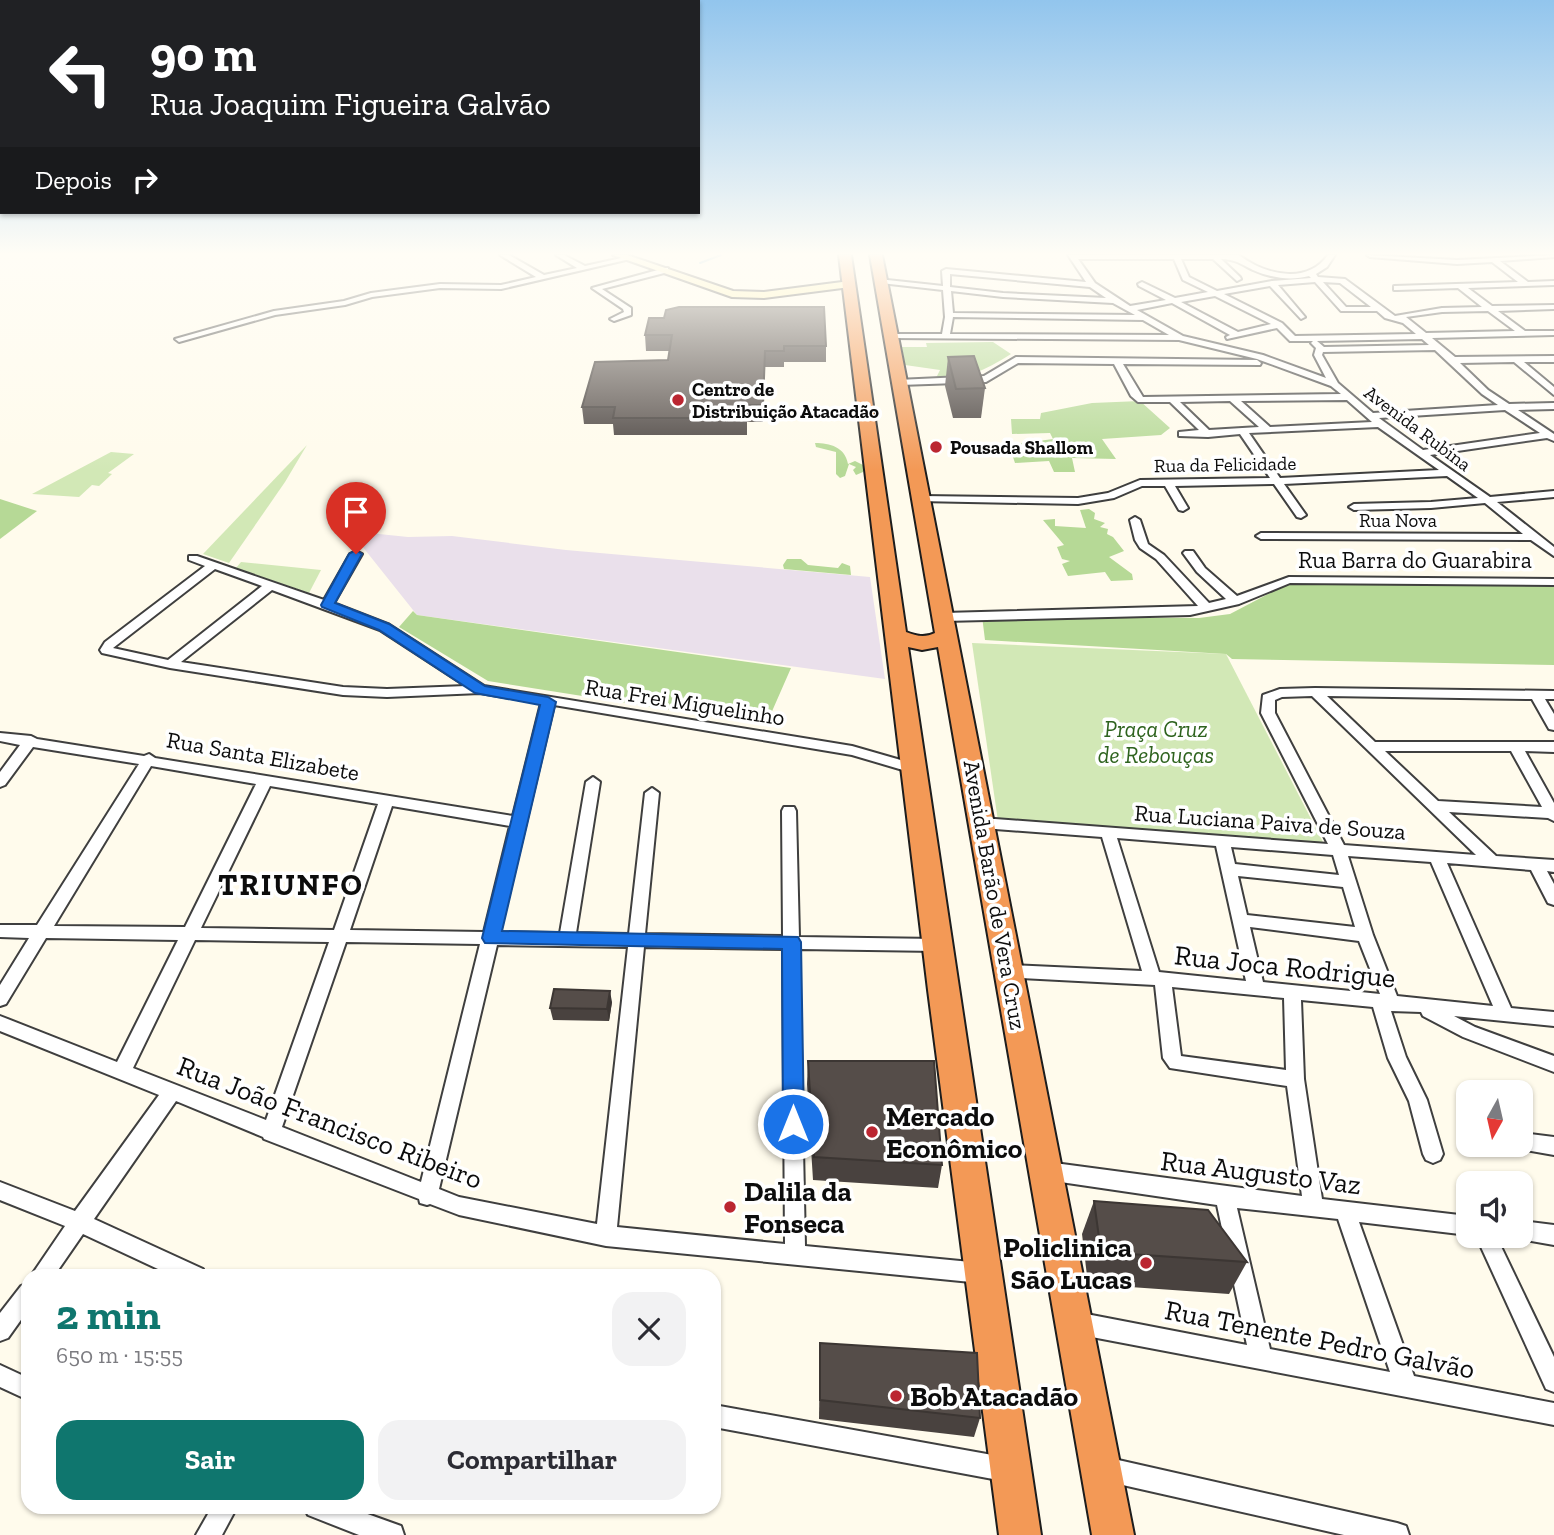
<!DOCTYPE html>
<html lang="pt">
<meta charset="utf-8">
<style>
:root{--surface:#fff;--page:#f2f2f3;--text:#2b2b33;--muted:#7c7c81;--accent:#0f766e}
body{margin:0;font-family:"Zilla Slab",serif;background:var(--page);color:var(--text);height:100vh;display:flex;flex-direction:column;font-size:26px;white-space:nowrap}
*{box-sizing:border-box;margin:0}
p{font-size:23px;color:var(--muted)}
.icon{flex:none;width:38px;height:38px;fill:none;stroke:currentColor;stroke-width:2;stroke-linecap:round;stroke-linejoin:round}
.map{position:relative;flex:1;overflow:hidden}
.details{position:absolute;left:21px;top:1269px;width:700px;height:245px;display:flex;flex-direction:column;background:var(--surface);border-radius:21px;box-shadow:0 2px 5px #0004}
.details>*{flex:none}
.banner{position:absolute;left:0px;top:0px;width:700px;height:214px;box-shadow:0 2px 5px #0004;background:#202124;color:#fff;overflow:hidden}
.needle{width:46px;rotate:188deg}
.buttons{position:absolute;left:1456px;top:1080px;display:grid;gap:14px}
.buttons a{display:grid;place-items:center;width:77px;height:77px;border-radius:14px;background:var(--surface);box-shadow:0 2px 5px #0004;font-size:35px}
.pin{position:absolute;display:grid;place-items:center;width:60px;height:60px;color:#fff;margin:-72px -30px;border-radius:50% 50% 50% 0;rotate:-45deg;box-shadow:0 0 7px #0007}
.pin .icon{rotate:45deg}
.me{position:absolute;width:77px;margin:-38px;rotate:0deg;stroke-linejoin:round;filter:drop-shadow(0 0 5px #0008)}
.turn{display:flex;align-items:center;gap:24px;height:147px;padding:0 35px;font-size:32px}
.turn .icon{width:91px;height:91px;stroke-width:2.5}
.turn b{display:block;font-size:49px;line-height:60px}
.then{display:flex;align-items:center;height:66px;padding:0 35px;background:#0003;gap:14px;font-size:26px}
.round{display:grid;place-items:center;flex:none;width:74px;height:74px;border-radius:21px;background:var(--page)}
.summary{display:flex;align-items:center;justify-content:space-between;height:119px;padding:0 35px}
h1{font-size:42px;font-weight:700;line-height:52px;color:var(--accent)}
.cta{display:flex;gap:14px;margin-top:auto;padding:14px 35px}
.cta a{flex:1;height:80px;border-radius:21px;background:var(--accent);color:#fff;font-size:28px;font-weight:700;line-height:80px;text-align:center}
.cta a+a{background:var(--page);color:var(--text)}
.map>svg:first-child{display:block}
</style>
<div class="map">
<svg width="1554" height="1535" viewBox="0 0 1554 1535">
<rect width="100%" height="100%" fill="#fffbec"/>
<path fill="#eae0eb" d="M350 531 408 537 452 536 566 550 870 577 885 679 417 615Z"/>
<g fill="#d2e8b6">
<path d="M307 445 285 482 229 563 203 554Z"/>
<path d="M111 452 134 454 108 473 112 474 99 486 92 485 79 497 32 494Z"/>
<path d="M241 562 321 570 309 593 236 568Z"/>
<path d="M972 643 1226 654 1325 846 998 821Z"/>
</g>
<g fill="#b6d996">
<path d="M993 342 1011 354C982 372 971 377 936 378L940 370 905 365 902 347H927L926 343Z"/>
<path d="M1140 401 1170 428 1161 435 1102 439 1116 459 1072 458 1075 472H1054L1049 461 1015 463 1009 445 1053 439 1050 433 1012 434 1011 419H1040L1041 413 1092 403Z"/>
<path d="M815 443C830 443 845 447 848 464L855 461 863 465V472L856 475 853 470 856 467 849 464 845 476 840 478 836 474V452L816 447Z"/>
<path d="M0 499 37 511 0 539Z"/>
<path d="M1089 509 1095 513 1094 519 1105 523 1100 527 1108 529 1107 534 1113 537 1124 551 1109 557 1132 574 1133 580 1111 581 1105 572 1068 576 1062 564 1070 561 1062 559 1057 547 1064 545 1043 520 1055 519V526L1086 528 1080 510Z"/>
<path d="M787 559H801L808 565 838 568 842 563 850 566 851 575 784 569 783 565Z"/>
<path d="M1289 583 1554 584V665L1232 659 1226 654 985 640 982 616 1199 618 1230 614Z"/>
<path d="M413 611 417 615 791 668 766 725 488 681 399 627Z"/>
</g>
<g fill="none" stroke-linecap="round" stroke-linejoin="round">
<path stroke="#3996cc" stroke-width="2" d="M700 263 721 255"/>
<g stroke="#3f3f3f" stroke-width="4">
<g id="street">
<path d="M500 255H509L544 275 577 268 556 255H564L585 266 626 257 630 259 501 289 440 288 372 297 345 305 275 315 179 342 175 339 274 311 344 301 371 293 440 284 501 285 536 277Z"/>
<path d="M1068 255H1239C1265 275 1307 285 1328 255H1335L1327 267 1316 274 1318 277 1345 279 1395 316 1442 308 1482 307 1458 288 1397 290H1394V286L1518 282 1492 262 1457 264 1370 257 1367 255 1457 260 1554 255V257L1500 261 1528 282 1554 281V285L1468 288 1492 306 1554 305V309L1498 311 1525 331H1554V335L1432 338 1455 357 1554 356V362H1524L1554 387V395L1514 362 1460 363 1488 390 1509 404 1554 403V409L1518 410 1554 434V441L1547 438 1430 455 1490 497 1554 491V497L1497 502 1554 547V556L1531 540 1261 539 1256 536 1261 533 1523 534 1485 503 1431 508 1354 510 1349 507 1354 504 1431 502 1478 498 1447 476 1284 484 1306 515 1301 518 1297 517 1274 484 1175 486 1188 508 1183 511 1179 510 1165 486H1142L1114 498 1078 504 918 501 917 499 922 496 1078 498 1108 493 1140 480 1270 478 1240 434 1208 437 1179 436V432L1199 430 1170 402H1138L1131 396 1114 364 1018 363 986 382 900 385 897 384V380L984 376 1016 357 1257 360 1261 363 1260 365 1123 364 1143 397 1341 394 1331 386 1257 359 1179 340 892 338 888 336 892 334H942L945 317 943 290 881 283 877 281 878 279 943 286 942 271 946 269 1086 282ZM1078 259H1174L1183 280 1208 292 1175 298 1142 282 1138 284 1139 286 1166 300 1130 306 1095 283ZM1181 259H1213L1237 281 1241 279 1240 277 1221 259C1235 259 1241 264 1253 270 1271 278 1291 281 1309 276L1311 278 1272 281 1217 291 1189 277ZM950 274 1090 287 1106 298 1003 293 950 287ZM1315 282 1341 311H1377L1385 318 1403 323 1416 334 1295 336 1282 323 1224 294 1270 286 1301 319 1305 317 1278 285ZM1323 282 1340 283 1371 307H1346ZM951 291 1003 297 1113 303 1135 315 953 313ZM1215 296 1271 324 1238 332 1181 302ZM1172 303 1230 335 1226 337 1227 339 1277 328 1290 341H1313L1311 343 1316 348 1314 355 1326 378 1263 355 1183 336 1137 310ZM1488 311 1515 331 1426 333 1406 317 1442 312ZM953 317 1143 320 1169 335 950 334ZM1422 339 1429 345 1324 347 1317 341ZM1435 350 1482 394 1498 405 1373 413 1338 383 1322 355 1323 352ZM1347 400 1372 422 1270 427 1241 401ZM1230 401 1259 427 1209 430 1180 402ZM1505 410 1540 433 1423 450 1379 418ZM1378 427 1439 470 1280 478 1249 433Z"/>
<path d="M665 268H668V272L602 289 631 308V315L614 321 610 319 624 312 623 309 592 288Z"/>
<path d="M1135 517 1140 520 1148 544 1164 555 1209 603 1226 599 1197 572 1183 553 1185 551H1193L1205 568 1237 596 1289 577 1554 579V585L1290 583 1239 604 1190 615 944 621 938 617 944 613 1198 606 1156 559 1140 548 1135 540 1130 520Z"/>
<path d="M356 551 362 554 334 603 388 624 484 686 852 746 918 765 920 768 918 771 913 773 852 755 554 705 500 932 560 933 586 782 593 777 600 782 576 933 629 934 645 793 652 788 659 793 645 934 783 936 782 811 784 807H794L796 811 799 937 937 939 943 940 945 945 943 950 937 951 799 949 805 1246 981 1263 988 1266 991 1273 988 1280 981 1283 606 1246 459 1215 430 1204 427 1205 420 1203 419 1199 264 1139 263 1137 176 1101 94 1219 203 1269 206 1276H173L83 1234 54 1276H31L65 1226 0 1200V1182L75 1211 159 1095 0 1031V1016L117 1062 178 940 46 938 6 1004 0 1006V985L29 938 0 937V925H37L139 764 33 747 5 785 0 787V772L20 745 0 741V733L31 736 37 739 144 756 149 754 155 758 513 816 541 703 480 693 387 697 343 695 170 668 102 653 100 650 105 642 205 566 189 560V556H197L324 600 350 554ZM215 569 262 586 168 660 113 648ZM272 590 380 630 466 686 387 689 343 687 181 662ZM151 766 256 784 185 927 54 926ZM270 786 378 804 334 930 201 928ZM392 806 510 826 484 932 350 930ZM195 940 329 942 266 1120 133 1068ZM346 942 480 944 421 1182 282 1127ZM497 945 628 947 597 1224 459 1197 439 1189ZM644 947 783 949 785 1244 617 1227Z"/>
<path d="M1315 688 1554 691V699H1545L1554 714V730L1549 729 1532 699 1327 696 1375 742H1554V752L1525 751 1554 803V821L1548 818 1449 812 1496 856 1554 860V872L1547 871 1554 884V905L1548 903 1531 870 1447 863 1511 1008 1554 1012V1026L1454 1016 1475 1027 1554 1056V1072L1463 1037 1423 1016 1421 1012 1391 1011 1406 1057 1427 1100 1443 1154 1440 1160 1433 1163 1426 1160 1423 1154 1409 1101 1388 1058 1373 1007 1301 1000 1304 1079 1322 1199 1468 1216V1235L1359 1222 1414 1376 1554 1403V1425L1076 1334 1068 1331 1065 1323 1068 1315 1076 1312 1247 1345 1217 1205 1047 1180 1040 1177 1037 1171 1040 1165 1047 1162 1302 1196 1287 1086 1170 1068 1163 1058 1155 985 1003 977 1001 972 1003 967 1009 965 1142 971 1102 837 982 828 977 827 975 823 977 819 982 818 1328 844 1261 713 1263 695 1280 689ZM1312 696 1476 855 1344 845 1275 713V700L1282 697ZM1385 751H1511L1542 807 1438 801ZM1117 838 1216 846 1246 981 1159 972ZM1231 847 1333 855 1339 875 1235 864ZM1348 856 1431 862 1493 1006 1397 996 1373 935ZM1238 876 1343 887 1355 927 1247 915ZM1250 927 1359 941 1380 994 1263 982ZM1172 987 1284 998 1286 1070 1181 1056ZM1237 1208 1338 1219 1390 1372 1270 1349Z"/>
<path d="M1521 1133 1554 1137V1155L1514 1148 1513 1144H1521Z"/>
<path d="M1521 1221 1554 1225V1245L1514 1238 1513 1236H1521Z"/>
<path d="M1476 1236H1496L1554 1357V1392L1546 1389Z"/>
<path d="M28 1283V1310L8 1338 0 1341V1313L21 1286Z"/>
<path d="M0 1365 28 1378V1400L0 1387Z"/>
<path d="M714 1405 1009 1458 1017 1462 1021 1470 1017 1478 1009 1482 714 1427Z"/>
<path d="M1105 1457 1397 1523 1406 1526 1409 1535H1344L1105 1481 1097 1477 1093 1469 1097 1461Z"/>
<path d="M212 1507H237L222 1535H196Z"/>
<path d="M304 1507H348L401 1526 404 1535H359L308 1515Z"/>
</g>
</g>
<g stroke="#2e2e2e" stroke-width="4">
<path id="secondary" d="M613 255H627L733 291 764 292 850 281 855 284 850 287 764 298 732 297Z"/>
</g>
<g stroke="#1d1d1d" stroke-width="4">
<path id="highway" d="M839 255H851L906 632C916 636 925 638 935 633L870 255H882L1134 1535H1092L938 647 922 650 908 647 1041 1535H999L928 990Z"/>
</g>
<use href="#street" fill="#fff" fill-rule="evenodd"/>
<use href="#secondary" fill="#fef2a7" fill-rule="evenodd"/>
<use href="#highway" fill="#f39956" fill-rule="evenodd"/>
</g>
<g fill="#49423f">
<path d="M649 318 826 346V362H784V367H765L763 422H747V435H614L613 424H584L582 407 668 360 669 351H646L645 335Z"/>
<path d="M948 357 985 388 981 418H953L945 386Z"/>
<path d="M612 1002 609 1021 553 1020 550 1008Z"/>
<path d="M808 1061 942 1165 938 1188 813 1180 807 1084Z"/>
<path d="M1094 1201 1247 1262 1229 1294 1088 1284 1082 1234Z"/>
<path d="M820 1343 980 1418 974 1437 819 1419Z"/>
</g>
<path fill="#3c3633" d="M610 991 612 1002 609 1021 607 1009Z"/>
<g fill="#554d49" stroke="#3c3633" stroke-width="2">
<path d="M679 307H824L826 346H784V351H765L763 405H747L746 418H613L615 407H582L595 362 668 360 672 335H645L649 318H664L666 310Z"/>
<path d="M974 356 985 388 956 389 948 357Z"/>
<path d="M554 989 610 991 607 1009 550 1008Z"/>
<path d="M808 1061H934L942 1165 814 1157Z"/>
<path d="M1094 1201 1208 1210 1247 1262 1101 1252Z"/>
<path d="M820 1343 977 1353 980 1418 820 1400Z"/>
</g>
<linearGradient id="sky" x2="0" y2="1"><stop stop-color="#92c5ed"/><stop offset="0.54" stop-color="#fffdf6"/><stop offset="1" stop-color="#fffdf6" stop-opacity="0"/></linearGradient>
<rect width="1554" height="470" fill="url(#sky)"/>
<path fill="#1a73e8" stroke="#114b97" stroke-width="2" d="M356 550 362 554 335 603 389 624 485 686 548 697 556 702 502 931 798 937 801 942 804 1124 801 1131 793 1134 786 1131 783 1124 782 949 485 943 482 938 540 705 475 693 379 630 322 607 321 605 349 554Z"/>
<g fill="#bb2631" stroke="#fff" stroke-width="2.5">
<circle cx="678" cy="400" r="7"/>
<circle cx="936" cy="447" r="7"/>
<circle cx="872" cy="1132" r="7"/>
<circle cx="730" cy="1207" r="7"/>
<circle cx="1146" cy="1263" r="7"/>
<circle cx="896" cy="1396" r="7"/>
</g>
<g text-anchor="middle" stroke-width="7" stroke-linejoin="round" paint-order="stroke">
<g font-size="19" font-weight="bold" fill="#0c0c0c" stroke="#fff" text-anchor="start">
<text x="692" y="396">Centro de<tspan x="692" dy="22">Distribuição Atacadão</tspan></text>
<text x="950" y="454">Pousada Shallom</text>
</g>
<g font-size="19" fill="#0c0c0c" stroke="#fff">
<text transform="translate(1418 428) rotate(37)" y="7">Avenida Rubina</text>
<text transform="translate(1225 464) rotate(-1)" y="7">Rua da Felicidade</text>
<text x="1398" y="527">Rua Nova</text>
</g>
<g font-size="23" fill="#0c0c0c" stroke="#fff">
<text x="1415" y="568">Rua Barra do Guarabira</text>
<text transform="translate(685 702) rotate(9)" y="8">Rua Frei Miguelinho</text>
<text transform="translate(263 756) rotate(10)" y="8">Rua Santa Elizabete</text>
<text transform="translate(1270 822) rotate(4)" y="8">Rua Luciana Paiva de Souza</text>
<text transform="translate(995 895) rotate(80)" y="8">Avenida Barão de Vera Cruz</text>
</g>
<g font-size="23" font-style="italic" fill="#2e631e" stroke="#fff">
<text x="1156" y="737">Praça Cruz<tspan x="1156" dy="26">de Rebouças</tspan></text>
</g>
<g font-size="28" fill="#0c0c0c" stroke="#fff">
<text transform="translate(1285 966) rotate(6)" y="10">Rua Joca Rodrigue</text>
<text transform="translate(330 1122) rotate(21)" y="10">Rua João Francisco Ribeiro</text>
<text transform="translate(1261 1172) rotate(7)" y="10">Rua Augusto Vaz</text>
<text transform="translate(1320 1339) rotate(11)" y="10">Rua Tenente Pedro Galvão</text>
</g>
<g font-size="28" font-weight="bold" fill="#0c0c0c" stroke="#fff" text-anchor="start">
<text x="886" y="1126">Mercado<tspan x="886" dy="32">Econômico</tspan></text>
<text x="744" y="1201">Dalila da<tspan x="744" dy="32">Fonseca</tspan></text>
<text x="1132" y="1257" text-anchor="end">Policlinica<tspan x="1132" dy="32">São Lucas</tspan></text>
<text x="910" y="1406">Bob Atacadão</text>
</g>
<g font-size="30" font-weight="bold" letter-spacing="2" fill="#0c0c0c" stroke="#fff">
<text x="291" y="895">TRIUNFO</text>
</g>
</g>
</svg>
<div class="buttons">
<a><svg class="needle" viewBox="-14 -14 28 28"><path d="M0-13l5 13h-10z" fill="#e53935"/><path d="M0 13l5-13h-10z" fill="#7c7c81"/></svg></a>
<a><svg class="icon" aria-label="sound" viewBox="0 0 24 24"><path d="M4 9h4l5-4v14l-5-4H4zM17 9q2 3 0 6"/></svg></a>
</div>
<div class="pin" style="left:356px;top:554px;background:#d93025"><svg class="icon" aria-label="arrive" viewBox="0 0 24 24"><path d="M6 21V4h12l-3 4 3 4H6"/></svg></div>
<svg class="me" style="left:793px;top:1124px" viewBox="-20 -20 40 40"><circle r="17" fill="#1a73e8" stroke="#fff" stroke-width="3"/><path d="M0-11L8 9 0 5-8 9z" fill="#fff"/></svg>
<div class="banner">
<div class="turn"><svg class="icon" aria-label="left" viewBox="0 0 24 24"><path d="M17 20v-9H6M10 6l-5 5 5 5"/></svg><div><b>90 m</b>Rua Joaquim Figueira Galvão</div></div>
<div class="then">Depois<svg class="icon" aria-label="right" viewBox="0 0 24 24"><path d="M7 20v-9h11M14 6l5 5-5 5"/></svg></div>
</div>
<section class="details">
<div class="summary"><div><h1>2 min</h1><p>650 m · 15:55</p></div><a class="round"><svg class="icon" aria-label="close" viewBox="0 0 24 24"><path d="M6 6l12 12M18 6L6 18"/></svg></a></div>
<div class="cta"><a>Sair</a><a>Compartilhar</a></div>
</section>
</div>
